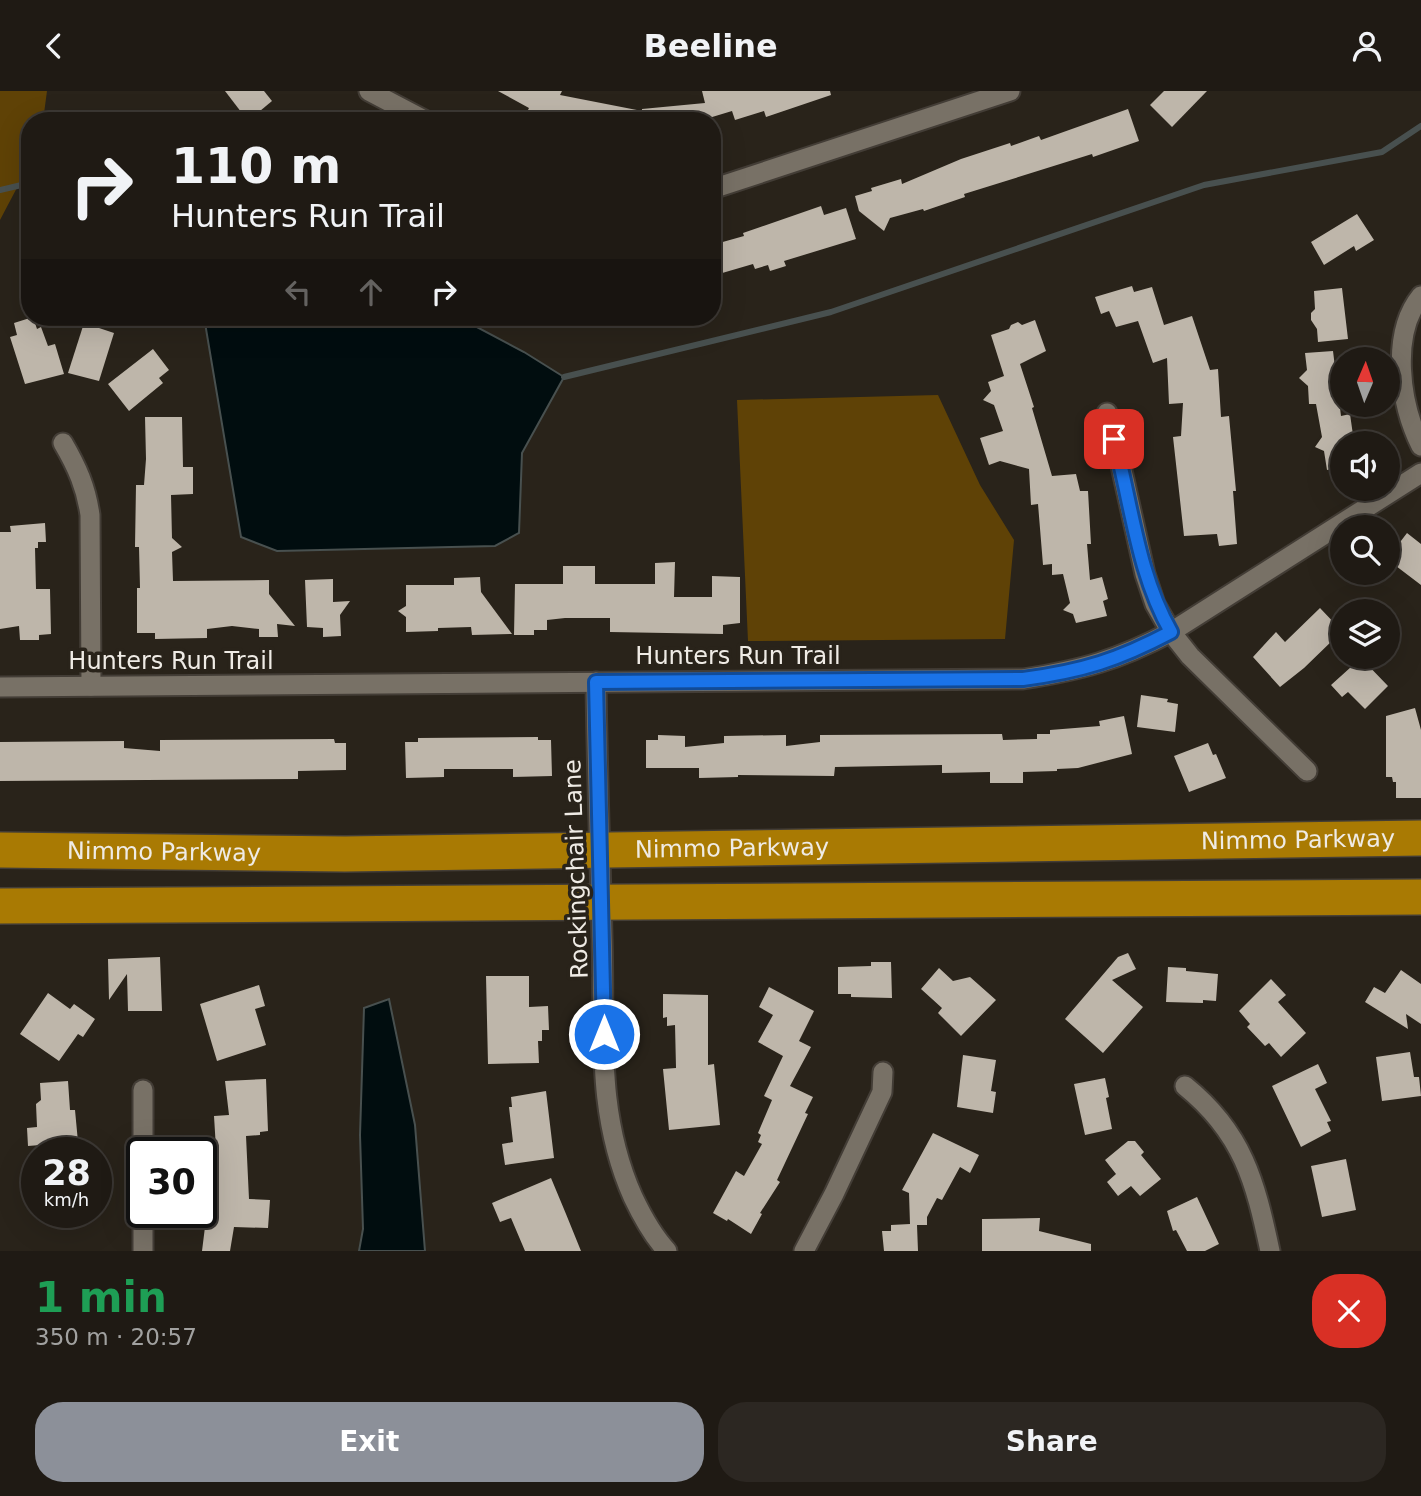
<!DOCTYPE html>
<meta charset="utf-8">
<style>
:root{--surface:#1f1a14;--page:#2c2722;--text:#f1f3f6;--muted:#a1a1a0;--line:#3c3834;--accent:#8c9099}
body{margin:0;font-family:"DejaVu Sans",sans-serif;background:var(--page);color:var(--text);height:100vh;display:flex;flex-direction:column;font-size:26px;white-space:nowrap}
*{box-sizing:border-box;margin:0}
p{font-size:23px;color:var(--muted)}
.icon{flex:none;width:38px;height:38px;fill:none;stroke:currentColor;stroke-width:2;stroke-linecap:round;stroke-linejoin:round}
.map{position:relative;height:1160px;overflow:hidden}
.drawer{display:flex;flex-direction:column;background:var(--surface);flex:1}
.drawer>*{flex:none}
.hud{position:absolute;left:21px;top:21px;width:700px;height:214px;border-radius:28px;box-shadow:0 7px 28px #0002,0 0 0 2px var(--line);background:#1f1a14;color:var(--text);overflow:hidden}
.needle{width:46px;rotate:2deg}
.controls{position:absolute;left:1330px;top:256px;display:grid;gap:14px}
.controls a{display:grid;place-items:center;width:70px;height:70px;border-radius:50%;background:var(--surface);box-shadow:0 7px 28px #0002,0 0 0 2px var(--line);font-size:35px}
.speed{position:absolute;left:21px;top:1046px;display:flex;gap:14px;font-size:35px;font-weight:700;text-align:center}
.speed>*{display:grid;place-content:center;width:91px;height:91px;border-radius:50%;background:var(--surface);box-shadow:0 7px 28px #0002,0 0 0 2px var(--line);line-height:1}
.speed small{font-size:18px;font-weight:400}
.speed .limit{border:4px solid #111;border-radius:10px;background:#fff;color:#111}
.pin{position:absolute;display:grid;place-items:center;width:60px;height:60px;color:#fff;margin:-30px;border-radius:14px;box-shadow:0 4px 10px #0006}
.me{position:absolute;width:77px;margin:-38px;rotate:0deg;stroke-linejoin:round;filter:drop-shadow(0 0 5px #0008)}
.turn{display:flex;align-items:center;gap:24px;height:147px;padding:0 35px;font-size:32px}
.turn .icon{width:91px;height:91px;stroke-width:2.5}
.turn b{display:block;font-size:49px;line-height:60px}
.lanes{display:flex;align-items:center;height:66px;padding:0 35px;background:#0003;justify-content:center;gap:35px;direction:ltr}
.lanes .off{opacity:.35}
.round{display:grid;place-items:center;flex:none;width:74px;height:74px;border-radius:28px;background:var(--page)}
.summary{display:flex;align-items:center;justify-content:space-between;height:119px;padding:0 35px}
h1{font-size:42px;font-weight:600;line-height:52px;color:#1e9e55}
.action{display:flex;gap:14px;margin-top:auto;padding:14px 35px}
.action a{flex:1;height:80px;border-radius:28px;background:var(--accent);color:#fff;font-size:28px;font-weight:600;line-height:80px;text-align:center}
.action a+a{background:var(--page);color:var(--text)}
header{display:flex;justify-content:space-between;align-items:center;height:91px;padding:0 35px;background:var(--surface);font-size:32px;font-weight:600}
.map>svg:first-child{display:block}
</style>
<header><svg class="icon" aria-label="back" viewBox="0 0 24 24"><path d="M15 5l-7 7 7 7"/></svg>Beeline<svg class="icon" aria-label="person" viewBox="0 0 24 24"><circle cx="12" cy="8" r="4"/><path d="M4 21q1-7 8-7t8 7"/></svg></header>
<div class="map">
<svg width="1421" height="1160" viewBox="0 0 1421 1160">
<rect width="100%" height="100%" fill="#29231a"/>
<g fill="#5f4206">
<path d="M0 0H47L43 30H30V72L0 129Z"/>
<path d="M938 304 980 394 1014 449 1005 548 748 550 737 309Z"/>
</g>
<g fill="#010d0f" stroke="#48504f" stroke-width="2">
<path d="M204 226H458L524 261 564 286 522 362 519 442 495 455 277 460 241 446Z"/>
<path d="M389 908 415 1034 425 1160H359L363 1138 360 1044 364 917Z"/>
</g>
<g fill="none" stroke-linecap="round" stroke-linejoin="round">
<g stroke="#48504f" stroke-width="6">
<path d="M0 99 30 92"/>
<path d="M564 286 831 221 1204 94 1382 61 1421 35"/>
</g>
</g>
<g fill="#beb6aa">
<path d="M225 0H264L272 10 248 30Z"/>
<path d="M498 0H562L560 4 642 20V18L705 12 702 0H830L831 4 766 26 764 20 735 29 732 20 699 30H543L527 21 529 17Z"/>
<path d="M1164 0H1207L1172 36 1150 14Z"/>
<path d="M1128 18 1139 50 1093 66 1092 63 964 103 965 106 924 120 923 118 890 127 884 140 859 120 855 105 872 100 871 97 901 88 902 93 961 68 1010 52 1011 55 1039 45 1041 49Z"/>
<path d="M821 115 824 124 846 117 856 148 784 170 786 175 770 180 768 174 755 178 753 173 712 185V154L744 145 743 142Z"/>
<path d="M1357 123 1374 149 1356 160 1354 155 1324 174 1311 151Z"/>
<path d="M1132 195 1134 201 1152 196 1164 234 1192 225 1210 279 1218 278 1221 326 1229 325 1236 400H1233L1237 453 1219 455 1217 443 1184 445 1173 346 1181 345 1183 312 1169 313 1167 267 1153 272 1138 230 1116 236 1109 220 1101 223 1095 206Z"/>
<path d="M1342 197 1348 248 1318 251 1317 238 1311 229V222L1315 218 1314 200Z"/>
<path d="M33 226 37 238 41 236 48 255 55 253 64 283 25 293 10 246 17 244 14 232Z"/>
<path d="M1035 229 1046 260 1020 273 1034 316 1032 317 1052 385 1076 383 1080 400H1088L1091 453H1087L1090 489 1102 486 1108 508 1103 510 1107 525 1076 532 1073 523 1063 519 1070 512 1063 483 1052 484V473L1043 474 1038 413 1031 414 1029 378 1000 370 989 374 980 347 1003 340 994 314 983 309 991 300 988 291 1004 285 991 244 1009 238 1011 234 1018 231 1022 234Z"/>
<path d="M84 232 114 242 99 290 68 282Z"/>
<path d="M153 258 169 279 159 287 163 292 129 320 108 293Z"/>
<path d="M1333 260 1341 325 1350 323 1353 344 1350 345 1351 352H1342V376L1327 379 1324 360 1315 356 1322 346 1316 313H1309L1308 295 1299 287 1307 279 1305 262Z"/>
<path d="M145 326H182L183 376H193V403L171 404 172 447 182 456 172 461 173 490 269 489V503L295 535 277 533 278 546H259V538L232 535 207 538V547L155 548V542H137V497H140L139 456H135L136 394H144L146 368Z"/>
<path d="M45 432 46 451H38V457H35L36 498H50L51 543 39 544V549H20L19 535 0 538V441H11L10 435Z"/>
<path d="M1407 442 1421 453V494L1396 475 1400 470 1391 463Z"/>
<path d="M675 471 674 506H712V485L740 486V532L723 534V543L610 541V527H565L547 529V539H534V544H514L515 493H563V475H595V493H655V472Z"/>
<path d="M480 486 481 501 512 543 472 544 471 536 438 537V540L406 541V526L398 520 406 515V494H454V487Z"/>
<path d="M333 488V511L350 510 340 524 341 545 323 546V537L307 536 305 489Z"/>
<path d="M1320 517 1339 537 1332 544 1335 547 1304 577 1280 596 1253 566 1276 541 1285 551Z"/>
<path d="M1361 567 1388 595 1365 618 1348 601 1342 606 1331 594Z"/>
<path d="M1141 604 1168 608 1167 611 1178 613 1175 641 1137 636Z"/>
<path d="M1415 617 1421 639V707H1396V691H1393L1392 686H1386V625Z"/>
<path d="M1124 625 1132 663 1078 677 1057 678V680L1023 681V692H990V681L942 682V674L835 676 834 685 738 684V686L699 687V677H646V649H658V644L685 645V656L724 652V645L786 644V655L820 651V644L1002 643 1003 649 1037 648V643H1050V639L1100 635 1099 630Z"/>
<path d="M538 646V649H551L552 685 513 686V678H444V686L406 687 405 651H418V647Z"/>
<path d="M334 648 335 652H346V679L298 680V688L0 690V651L124 650V657L160 660V649Z"/>
<path d="M1208 652 1213 664 1216 663 1226 687 1189 701 1174 665Z"/>
<path d="M1128 862 1136 878 1112 889 1143 916 1103 962 1065 928 1118 866Z"/>
<path d="M160 866 162 920H128L127 883 109 909 108 868Z"/>
<path d="M871 871H891L892 907 851 906V903H838V876L871 875Z"/>
<path d="M1168 876 1186 877V880L1218 883 1216 910 1203 909V912L1166 911Z"/>
<path d="M939 877 953 890 970 886 996 909 961 945 938 922 942 917 921 898Z"/>
<path d="M1401 879 1421 893V933L1406 923 1408 938 1365 911 1374 896 1385 902Z"/>
<path d="M486 885H529V916L548 915 549 939H542V950H538L539 972 488 973Z"/>
<path d="M1271 888 1286 904 1278 911 1306 942 1281 966 1269 952 1265 955 1247 936 1250 933 1239 920Z"/>
<path d="M259 894 265 915 255 918 266 954 217 970 200 913Z"/>
<path d="M769 896 814 920 799 950 811 956 790 995 813 1006 805 1022 808 1023 777 1089 780 1091 760 1122 762 1123 751 1143 728 1128 727 1130 713 1122 736 1080 744 1085 762 1053 758 1051 761 1044 758 1042 772 1009 764 1005 783 965 758 951 773 924 759 916Z"/>
<path d="M48 902 70 918 74 913 95 928 83 946 78 943 59 970 20 943Z"/>
<path d="M663 903 708 904V974L714 973 720 1034 669 1039 663 978 676 977 675 934 667 935V926L663 927Z"/>
<path d="M1410 961 1414 986H1419L1421 1005 1382 1010 1376 966Z"/>
<path d="M963 964 996 969 991 1000 996 1001 993 1022 957 1016Z"/>
<path d="M1318 973 1327 992 1315 998 1331 1030 1327 1031 1331 1040 1301 1056 1272 995Z"/>
<path d="M1105 987 1109 1006 1106 1007 1112 1038 1085 1044 1074 993Z"/>
<path d="M266 988 268 1040 260 1041V1044L246 1045 249 1108 270 1109 268 1137 234 1136 230 1160H202L205 1136 203 1085H207L206 1074H217L214 1025 229 1024 225 990Z"/>
<path d="M68 990 70 1019H75L78 1051 28 1055 27 1037 37 1036 36 1013 41 1009 40 992Z"/>
<path d="M546 1000 554 1067 505 1074 502 1053 513 1051 509 1016H512L511 1006Z"/>
<path d="M933 1042 979 1064 970 1082 960 1076 942 1109 937 1107 927 1126V1134H917L918 1160H884L882 1140H891V1134L910 1133 909 1102 902 1099Z"/>
<path d="M1128 1050H1135L1144 1061 1141 1064 1161 1088 1140 1105 1131 1095 1118 1105 1107 1091 1116 1083 1105 1069Z"/>
<path d="M1346 1068 1356 1119 1322 1126 1311 1075Z"/>
<path d="M551 1087 566 1123 581 1160H525L511 1127 500 1131 492 1112Z"/>
<path d="M1197 1106 1219 1153 1205 1160H1187L1176 1139 1173 1140 1167 1120Z"/>
<path d="M1040 1127 1039 1140 1091 1153V1160H982V1128Z"/>
</g>
<g fill="none" stroke-linecap="round" stroke-linejoin="round">
<g stroke="#433d36" stroke-width="23">
<g id="street">
<path d="M369 0 426 30"/>
<path d="M712 98 1010 0"/>
<path d="M1421 205C1390 243 1400 313 1421 355"/>
<path d="M1107 322 1121 375 1145 483 1155 513 1171 541 1190 565 1307 680"/>
<path d="M63 352C77 376 86 396 90 424L91 595"/>
<path d="M596 591C597 676 600 761 602 846 605 937 595 1021 633 1106 642 1125 653 1145 667 1160"/>
<path d="M0 596 1023 588C1082 579 1118 569 1171 541L1421 382"/>
<path d="M1185 995C1243 1042 1255 1090 1270 1160"/>
<path d="M143 1062V999"/>
<path d="M143 1160V1122"/>
<path d="M804 1160 834 1103 882 1001 883 981"/>
</g>
</g>
<g stroke="#433d36" stroke-width="38">
<g id="highway">
<path id="s1" d="M0 759 345 763 1421 747"/>
<path d="M0 815 1421 806"/>
</g>
</g>
<use href="#street" stroke="#787166" stroke-width="19"/>
<use href="#highway" stroke="#a97a03" stroke-width="35"/>
</g>
<g fill="none" stroke-linecap="round" stroke-linejoin="round">
<g stroke="#114b97" stroke-width="18">
<path id="route" d="M604 943 596 591 1023 588C1083 580 1118 569 1171 541 1137 481 1132 414 1114 348"/>
</g>
<use href="#route" stroke="#1a73e8" stroke-width="12"/>
</g>
<g text-anchor="middle" stroke-width="7" stroke-linejoin="round" paint-order="stroke">
<g font-size="24" fill="#efebe5" stroke="#29231a">
<text x="738" y="573">Hunters Run Trail</text>
<text x="171" y="578">Hunters Run Trail</text>
<text dy="8" stroke="none"><textPath href="#s1" startOffset="1298">Nimmo Parkway</textPath></text>
<text dy="8" stroke="none"><textPath href="#s1" startOffset="732">Nimmo Parkway</textPath></text>
<text dy="8" stroke="none"><textPath href="#s1" startOffset="164">Nimmo Parkway</textPath></text>
<text transform="translate(576 778) rotate(-92)" y="8">Rockingchair Lane</text>
</g>
</g>
</svg>
<div class="controls">
<a><svg class="needle" viewBox="-14 -14 28 28"><path d="M0-13l5 13h-10z" fill="#e53935"/><path d="M0 13l5-13h-10z" fill="#a1a1a0"/></svg></a>
<a><svg class="icon" aria-label="sound" viewBox="0 0 24 24"><path d="M4 9h4l5-4v14l-5-4H4zM17 9q2 3 0 6"/></svg></a>
<a><svg class="icon" aria-label="search" viewBox="0 0 24 24"><circle cx="10" cy="10" r="6"/><path d="M15 15l6 6"/></svg></a>
<a><svg class="icon" aria-label="layers" viewBox="0 0 24 24"><path d="M12 4l9 5-9 5-9-5zM3 14l9 5 9-5"/></svg></a>
</div>
<div class="speed"><div>28<small>km/h</small></div><div class="limit">30</div></div>
<div class="pin" style="left:1114px;top:348px;background:#d93025"><svg class="icon" aria-label="arrive" viewBox="0 0 24 24"><path d="M6 21V4h12l-3 4 3 4H6"/></svg></div>
<svg class="me" style="left:604px;top:943px" viewBox="-20 -20 40 40"><circle r="17" fill="#1a73e8" stroke="#fff" stroke-width="3"/><path d="M0-11L8 9 0 5-8 9z" fill="#fff"/></svg>
<div class="hud">
<div class="turn"><svg class="icon" aria-label="right" viewBox="0 0 24 24"><path d="M7 20v-9h11M14 6l5 5-5 5"/></svg><div><b>110 m</b>Hunters Run Trail</div></div>
<div class="lanes"><svg class="icon off" aria-label="left" viewBox="0 0 24 24"><path d="M17 20v-9H6M10 6l-5 5 5 5"/></svg><svg class="icon off" aria-label="ahead" viewBox="0 0 24 24"><path d="M12 20V5M6 11l6-6 6 6"/></svg><svg class="icon" aria-label="right" viewBox="0 0 24 24"><path d="M7 20v-9h11M14 6l5 5-5 5"/></svg></div>
</div>
</div>
<section class="drawer">
<div class="summary"><div><h1>1 min</h1><p>350 m · 20:57</p></div><a class="round" style="background:#d93025;color:#fff"><svg class="icon" aria-label="close" viewBox="0 0 24 24"><path d="M6 6l12 12M18 6L6 18"/></svg></a></div>
<div class="action"><a>Exit</a><a>Share</a></div>
</section>
